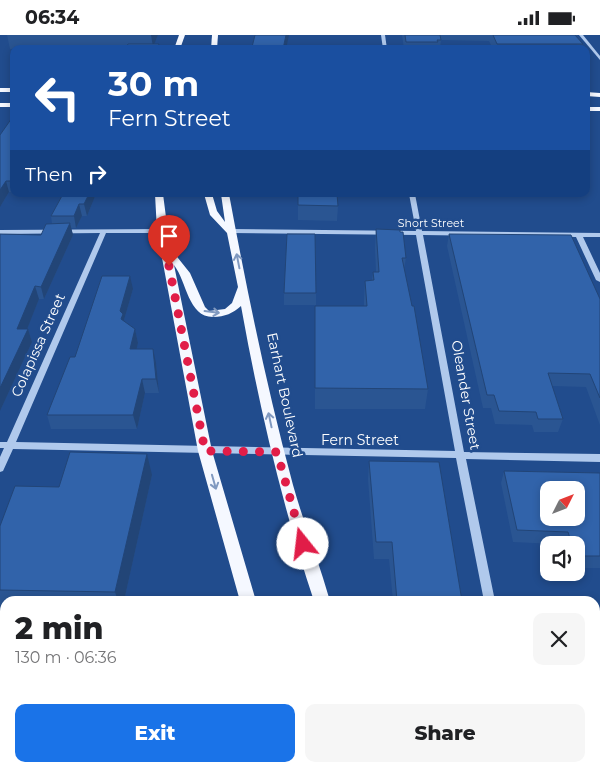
<!DOCTYPE html>
<meta charset="utf-8">
<style>
:root{--surface:#fff;--page:#f6f6f6;--text:#202124;--muted:#757577;--accent:#1a73e8}
body{margin:0;font-family:Montserrat,sans-serif;background:var(--page);color:var(--text);height:100vh;display:flex;flex-direction:column;font-size:19px;white-space:nowrap}
*{box-sizing:border-box;margin:0}
p{font-size:16px;color:var(--muted)}
.icon{flex:none;width:28px;height:28px;fill:none;stroke:currentColor;stroke-width:2;stroke-linecap:round;stroke-linejoin:round}
.map{position:relative;flex:1;overflow:hidden}
.sheet{position:absolute;left:0px;top:561px;width:600px;height:176px;display:flex;flex-direction:column;background:var(--surface);border-radius:15px 15px 0 0;box-shadow:0 2px 8px #0003}
.sheet>*{flex:none}
.guide{position:absolute;left:10px;top:10px;width:580px;height:152px;border-radius:10px;box-shadow:0 2px 8px #0003;background:#1a4fa0;color:#fff;overflow:hidden}
.needle{width:32px;rotate:48deg}
.controls{position:absolute;left:540px;top:446px;display:grid;gap:10px}
.controls a{display:grid;place-items:center;width:45px;height:45px;border-radius:10px;background:var(--surface);box-shadow:0 2px 8px #0003;font-size:25px}
.pin{position:absolute;display:grid;place-items:center;width:42px;height:42px;color:#fff;margin:-51px -21px;border-radius:50% 50% 50% 0;rotate:-45deg;box-shadow:0 0 5px #0007}
.pin .icon{rotate:45deg}
.me{position:absolute;width:55px;margin:-28px;rotate:344deg;stroke-linejoin:round;filter:drop-shadow(0 0 4px #0008)}
.turn{display:flex;align-items:center;gap:18px;height:105px;padding:0 15px;font-size:22px}
.turn .icon{width:65px;height:65px;stroke-width:2.5}
.turn b{display:block;font-size:35px;line-height:42px}
.then{display:flex;align-items:center;height:48px;padding:0 15px;background:#0003;gap:10px;font-size:19px}
.round{display:grid;place-items:center;flex:none;width:52px;height:52px;border-radius:10px;background:var(--page)}
.head{display:flex;align-items:center;justify-content:space-between;height:85px;padding:0 15px}
h1{font-size:30px;font-weight:800;line-height:38px}
.primary-button{display:flex;gap:10px;margin-top:auto;padding:10px 15px}
.primary-button a{flex:1;height:58px;border-radius:10px;background:var(--accent);color:#fff;font-size:20px;font-weight:800;line-height:58px;text-align:center}
.primary-button a+a{background:var(--page);color:var(--text)}
.status{display:flex;justify-content:space-between;align-items:center;height:35px;padding:0 25px;background:var(--surface);direction:ltr}
.status svg{height:14px;fill:currentColor}
.map>svg:first-child{display:block}
</style>
<div class="status"><b>06:34</b><svg viewBox="0 0 49 12"><path d="M0 12V9h3v3zM5 12V6h3v6zM10 12V3h3v9zM15 12V0h3v12zM26 1h20v11H26zM47 4h2v5h-2z"/></svg></div>
<div class="map">
<svg width="600" height="737" viewBox="0 0 600 737">
<rect width="100%" height="100%" fill="#214c8d"/>
<g fill="none" stroke-linecap="round" stroke-linejoin="round">
<g fill="#b0c9ec" fill-rule="evenodd">
<path d="M381 0H385L387 14H383Z"/>
<path d="M579 0H583L600 21V25Z"/>
<path d="M409 159H415L422 196 600 198V202H583L600 238V247L596 245 576 202 423 200 464 417 600 419V427L466 424 495 566H484L456 423 13 414 3 436 0 437V422L4 413H0V407H7L100 198 0 199V195L162 194 165 196 162 198H106L16 407 455 416 416 200 231 198 228 196 231 194 416 196Z"/>
<path d="M517 732H531L532 737H518Z"/>
</g>
<g fill="#f5f8ff" fill-rule="evenodd">
<path d="M179 0H185L180 14H174Z"/>
<path d="M212 0H218L217 14H211Z"/>
<rect x="0" y="53" width="14" height="4"/>
<path d="M586 57 600 58V62L586 61Z"/>
<rect x="0" y="68" width="14" height="4"/>
<rect x="586" y="72" width="14" height="4"/>
<path d="M155 159H163L170 213 190 238 205 272 209 276 225 274 232 268 238 252 227 198 210 180 204 159H212L217 176 225 187 221 159H229C247 256 267 354 293 450 304 489 319 527 330 566H314C282 470 259 371 241 271 233 278 225 282 213 282 188 282 187 247 174 230L212 416 256 566H240L198 416 157 196Z"/>
<path d="M288 732H307L308 737H288Z"/>
<path d="M373 732H392L394 737H374Z"/>
</g>
</g>
<g fill="#2a5592">
<path d="M7 0H158L154 9H159L160 14H125L127 11H104V12L10 14Z"/>
<path d="M402 0H575L583 9 582 14H493L489 6 441 5 440 14H404Z"/>
<path d="M14 80V157H9L0 172Z"/>
<path d="M63 159H96L87 181H82L76 193H71L73 200 44 264H39L27 294H28L32 307 0 376 41 200 52 189 51 181Z"/>
<path d="M298 170 338 171 337 186 298 185Z"/>
<path d="M376 194 406 223 404 234 428 354 425 374H315V271H364V265L365 246 372 245 373 237H376L375 213Z"/>
<path d="M449 199 600 264V390L586 352 552 351 563 384 558 397H534L532 390 495 389 491 373H483L447 211Z"/>
<path d="M133 254 124 285V286L135 294 138 308 136 314 156 328 159 358H145L137 394H51L47 380 75 322Z"/>
<rect x="284" y="258" width="32" height="12"/>
<path d="M369 426 462 566H393L389 524H374L368 444Z"/>
<path d="M504 436 600 438V533H576V510L513 507 501 448Z"/>
<path d="M152 440 124 566H5V576H0V491L59 452Z"/>
<rect x="595" y="584" width="5" height="99"/>
<path d="M5 661V724H2L0 721V677Z"/>
</g>
<g fill="#224577">
<path d="M151 0H158L153 12Z"/>
<path d="M286 0H289L286 14H283Z"/>
<path d="M6 146 9 157 0 172V155Z"/>
<path d="M89 159H96L87 181 84 169Z"/>
<path d="M79 169 82 181 76 193 74 181Z"/>
<path d="M70 188 73 200 44 264 41 252Z"/>
<path d="M130 241 133 254 124 285 126 292 124 298 120 276Z"/>
<path d="M35 251 39 264 22 307 17 294Z"/>
<path d="M28 294 32 307 0 376V353Z"/>
<path d="M135 294 138 308 133 328 130 314Z"/>
<path d="M153 314 156 328 159 358 156 344Z"/>
<path d="M142 344 145 358 137 394 133 380Z"/>
<path d="M147 419 152 440 124 566H118L115 557Z"/>
<path d="M201 732H206V737H200Z"/>
</g>
<g fill="#3163aa" stroke="#224577" fill-rule="evenodd">
<path d="M255 0H286L283 14H255V12H252Z"/>
<path d="M405 0H440L441 5H437L438 7H406Z"/>
<path d="M493 0H575L583 9H497Z"/>
<path d="M128 9H159L157 14H125Z"/>
<path d="M14 80V146H6L0 155V100Z"/>
<path d="M63 159H89L84 169H79L74 181H51Z"/>
<path d="M298 159H337L338 171 298 170Z"/>
<path d="M70 188 41 252 35 251 17 294H28L0 353V199L41 200 46 189Z"/>
<path d="M376 194 400 195V197H403L406 223H402L412 271H414L428 354 315 353V271H367L365 246 374 245 373 237H379Z"/>
<path d="M287 199H315L316 258H284Z"/>
<path d="M449 199 571 200 600 264V363L590 339 548 338 563 384H538L536 377 499 376 494 360H487Z"/>
<path d="M102 241H130L120 276 123 279 121 284 135 294 130 314H153L156 344H142L133 380H47L70 322H75Z"/>
<path d="M70 417 147 419 115 557 0 555V491L15 451 59 452Z"/>
<path d="M369 426 439 427 462 566H397L392 507H376Z"/>
<path d="M504 436 600 438V521H576V510H572L568 497 517 495ZM549 455H576V482H549Z"/>
<rect x="595" y="584" width="5" height="88"/>
<path d="M5 661V708H0V677Z"/>
<path d="M13 732H201L200 737H12Z"/>
</g>
<defs><path id="oneway-shaft" d="M-6 0H5M1.5-3L5.5 0L1.5 3" fill="none" stroke-width="1.6" stroke-linecap="round" stroke-linejoin="round" transform="scale(1.25)"/></defs>
<g stroke="#8099c0">
<use href="#oneway-shaft" transform="translate(238 226) rotate(-101)"/>
<use href="#oneway-shaft" transform="translate(212 277) rotate(7)"/>
<use href="#oneway-shaft" transform="translate(270 385) rotate(-102)"/>
<use href="#oneway-shaft" transform="translate(214 447) rotate(74)"/>
</g>
<g fill="none" stroke-linecap="round" stroke-linejoin="round">
<path stroke="#e11d48" stroke-width="9" stroke-dasharray="0 16.2" d="M169 231 205 416 277 417 303 509"/>
</g>
<g text-anchor="middle" stroke-width="5" stroke-linejoin="round" paint-order="stroke">
<g font-size="11" fill="#fff" stroke="#214c8d">
<text x="431" y="192">Short Street</text>
</g>
<g font-size="14" fill="#fff" stroke="#214c8d">
<text transform="translate(38 310) rotate(-66)" y="5">Colapissa Street</text>
<text transform="translate(285 360) rotate(78)" y="5">Earhart Boulevard</text>
<text transform="translate(466 360) rotate(80)" y="5">Oleander Street</text>
<text x="360" y="410">Fern Street</text>
</g>
</g>
</svg>
<div class="controls">
<a><svg class="needle" viewBox="-14 -14 28 28"><path d="M0-13l5 13h-10z" fill="#e53935"/><path d="M0 13l5-13h-10z" fill="#757577"/></svg></a>
<a><svg class="icon" aria-label="sound" viewBox="0 0 24 24"><path d="M4 9h4l5-4v14l-5-4H4zM17 9q2 3 0 6"/></svg></a>
</div>
<div class="pin" style="left:169px;top:231px;background:#d93025"><svg class="icon" aria-label="arrive" viewBox="0 0 24 24"><path d="M6 21V4h12l-3 4 3 4H6"/></svg></div>
<svg class="me" style="left:303px;top:509px" viewBox="-20 -20 40 40"><circle r="19" fill="#fff"/><path d="M0-13L10 11 0 6-10 11z" fill="#e11d48"/></svg>
<div class="guide">
<div class="turn"><svg class="icon" aria-label="left" viewBox="0 0 24 24"><path d="M17 20v-9H6M10 6l-5 5 5 5"/></svg><div><b>30 m</b>Fern Street</div></div>
<div class="then">Then<svg class="icon" aria-label="right" viewBox="0 0 24 24"><path d="M7 20v-9h11M14 6l5 5-5 5"/></svg></div>
</div>
<section class="sheet">
<div class="head"><div><h1>2 min</h1><p>130 m · 06:36</p></div><a class="round"><svg class="icon" aria-label="close" viewBox="0 0 24 24"><path d="M6 6l12 12M18 6L6 18"/></svg></a></div>
<div class="primary-button"><a>Exit</a><a>Share</a></div>
</section>
</div>
